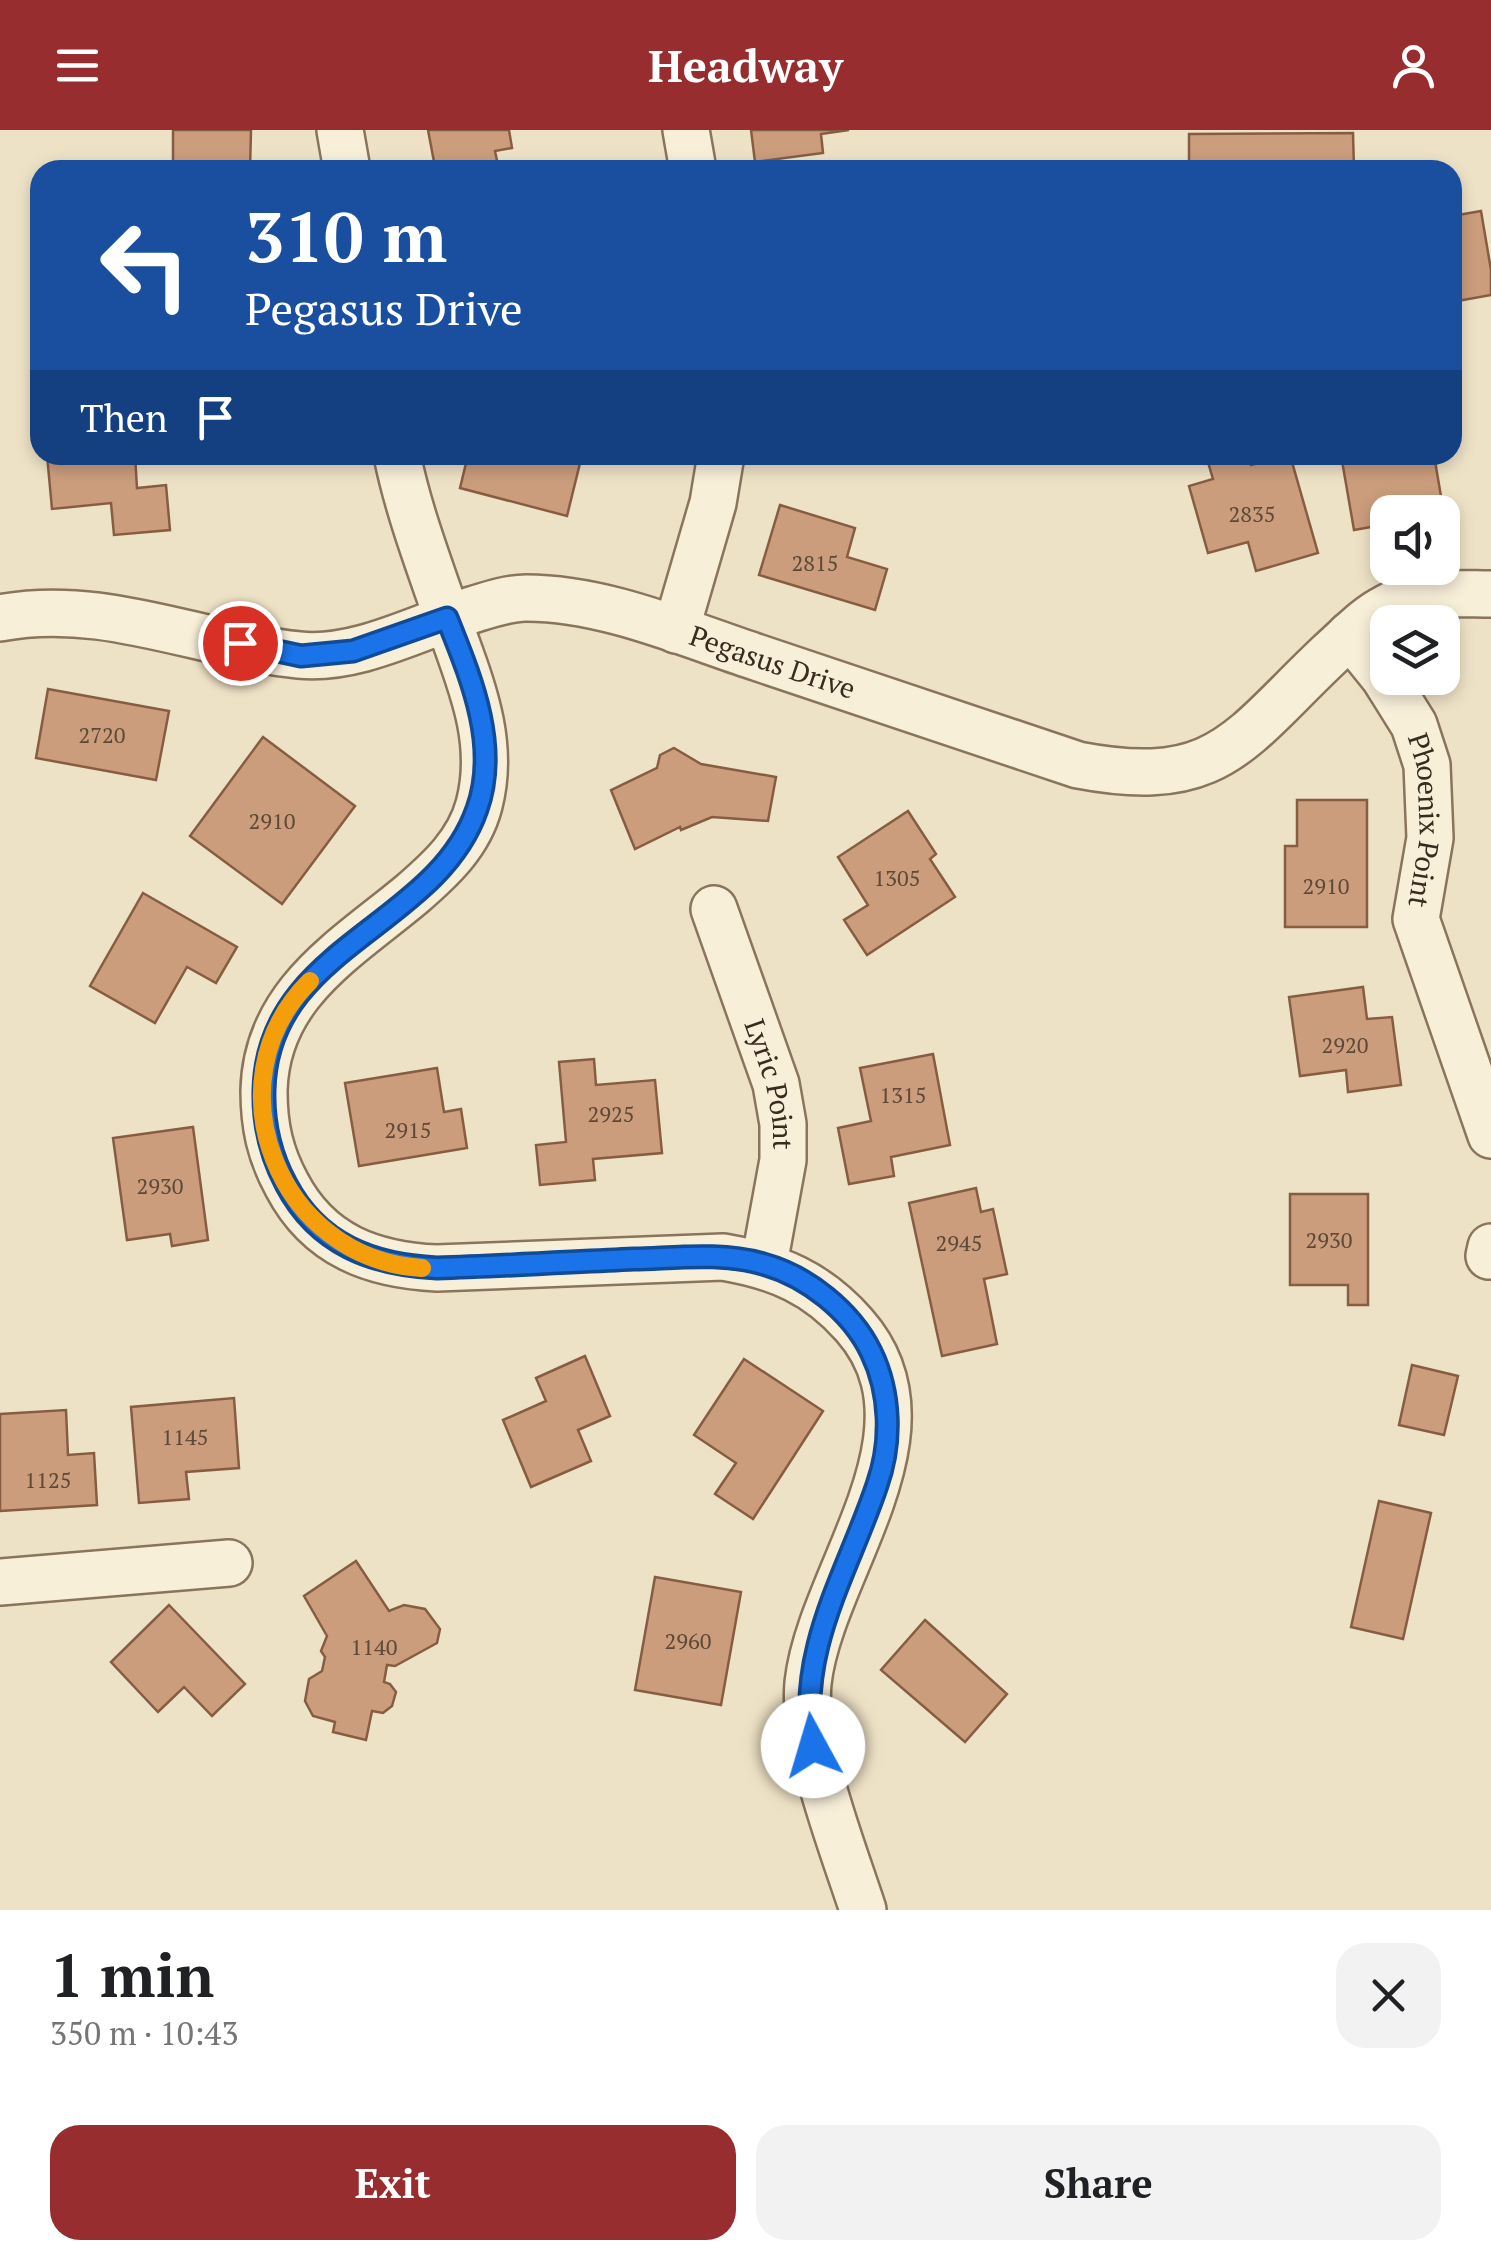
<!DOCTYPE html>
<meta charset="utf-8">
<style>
:root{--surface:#fff;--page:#f2f2f2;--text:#202124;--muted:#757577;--accent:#972d2e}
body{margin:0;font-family:"PT Serif",serif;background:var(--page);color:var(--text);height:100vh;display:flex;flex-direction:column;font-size:38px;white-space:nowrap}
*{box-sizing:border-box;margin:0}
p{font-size:32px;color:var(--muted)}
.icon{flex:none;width:55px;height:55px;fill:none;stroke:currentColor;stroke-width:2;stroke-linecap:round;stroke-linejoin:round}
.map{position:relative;height:1780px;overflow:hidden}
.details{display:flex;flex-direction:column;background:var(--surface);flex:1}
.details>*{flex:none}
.hud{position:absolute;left:30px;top:30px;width:1432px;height:305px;border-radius:30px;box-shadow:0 5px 15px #0003;background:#1a4fa0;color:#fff;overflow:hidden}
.tools{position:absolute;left:1370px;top:365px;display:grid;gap:20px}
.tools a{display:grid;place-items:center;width:90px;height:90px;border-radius:20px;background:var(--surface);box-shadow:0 5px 15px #0003;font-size:50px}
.pin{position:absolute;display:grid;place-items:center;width:85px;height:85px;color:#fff;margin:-42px;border:5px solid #fff;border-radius:50%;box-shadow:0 2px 10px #0007}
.me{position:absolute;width:110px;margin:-55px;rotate:354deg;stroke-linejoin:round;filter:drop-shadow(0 0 8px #0008)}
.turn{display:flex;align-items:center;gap:35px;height:210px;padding:0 50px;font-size:45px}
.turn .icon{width:130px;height:130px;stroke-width:2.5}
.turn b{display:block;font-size:70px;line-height:85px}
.then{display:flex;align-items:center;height:95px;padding:0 50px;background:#0003;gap:20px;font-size:38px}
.round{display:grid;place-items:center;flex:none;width:105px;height:105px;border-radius:30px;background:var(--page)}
.headline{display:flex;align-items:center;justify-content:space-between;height:170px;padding:0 50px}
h1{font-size:60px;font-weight:800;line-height:75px}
.action{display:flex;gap:20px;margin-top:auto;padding:20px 50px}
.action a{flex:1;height:115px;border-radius:30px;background:var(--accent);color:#fff;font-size:40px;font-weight:800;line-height:115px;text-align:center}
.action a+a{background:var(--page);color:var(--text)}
header{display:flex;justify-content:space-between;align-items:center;height:130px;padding:0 50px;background:var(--accent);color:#fff;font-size:45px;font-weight:800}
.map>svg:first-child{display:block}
</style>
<header><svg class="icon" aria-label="menu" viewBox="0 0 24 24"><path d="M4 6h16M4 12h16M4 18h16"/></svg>Headway<svg class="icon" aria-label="person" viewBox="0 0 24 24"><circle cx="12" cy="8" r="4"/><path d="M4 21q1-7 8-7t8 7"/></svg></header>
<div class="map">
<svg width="1491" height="1780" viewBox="0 0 1491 1780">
<rect width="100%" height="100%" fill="#eee2c6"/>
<g fill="#cb9d7d" stroke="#875d42" stroke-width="2.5">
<path d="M173 0H251L250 40H173Z"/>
<path d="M428 0H509L512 18 495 21 499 40H419L435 37Z"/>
<path d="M751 0H849L821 4 823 23 755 32Z"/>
<path d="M1353 3 1354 40H1189V4Z"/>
<path d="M1481 81 1491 140V165L1452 172V86Z"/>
<path d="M47 325H135L137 358 166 355 170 400 114 405 111 373 52 379Z"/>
<path d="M468 325H582L567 386 460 358Z"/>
<path d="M1219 325H1248L1251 335 1290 325 1318 423 1256 441 1248 412 1208 423 1189 356 1213 349 1207 329Z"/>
<path d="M1341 325H1434L1444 384 1388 382V394L1354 400Z"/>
<path d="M780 375 855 398 847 427 887 439 875 480 759 445Z"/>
<path d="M48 559 169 581 156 650 36 628Z"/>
<path d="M263 607 355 676 282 774 190 706Z"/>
<path d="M674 618 701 634 776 647 768 691 712 687 681 700 680 697 635 719 611 660 657 638 660 625Z"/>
<path d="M1297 670H1367V797H1285V716H1297Z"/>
<path d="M908 681 936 724 930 729 955 767 867 825 844 790 868 775 838 727Z"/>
<path d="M143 763 237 817 216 853 187 837 155 893 90 856Z"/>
<path d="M1363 857 1367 889 1392 887 1401 955 1348 962 1346 940 1300 946 1289 867Z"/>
<path d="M933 924 950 1015 891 1027 894 1046 849 1054 838 998 871 991 860 938Z"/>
<path d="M594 929 596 955 655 950 662 1023 593 1029 595 1050 540 1055 536 1015 566 1012 559 932Z"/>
<path d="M437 938 444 982 461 979 467 1018 359 1036 345 953Z"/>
<path d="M193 997 208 1110 172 1116 170 1104 127 1110 113 1008Z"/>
<path d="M976 1058 981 1082 993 1079 1007 1144 984 1149 997 1214 942 1226 909 1073Z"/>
<path d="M1290 1064H1368V1175H1348V1155H1290Z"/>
<path d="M585 1226 610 1286 578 1300 591 1331 531 1357 503 1290 546 1271 536 1248Z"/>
<path d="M744 1229 823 1281 753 1389 715 1364 736 1333 694 1305Z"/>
<path d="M1412 1235 1458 1246 1444 1305 1399 1295Z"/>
<path d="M234 1268 239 1338 186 1342 189 1369 139 1373 131 1277Z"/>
<path d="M66 1280 68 1325 94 1323 97 1375 0 1381V1284Z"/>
<path d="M1379 1371 1431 1383 1403 1509 1351 1497Z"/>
<path d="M356 1431 389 1481 404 1475 425 1479 440 1499 437 1513 395 1536 387 1535 384 1552 390 1554 396 1562 392 1576 383 1583 372 1581 366 1610 333 1602 335 1592 313 1586 305 1571 309 1549 322 1541 325 1527 321 1521 327 1506 304 1466Z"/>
<path d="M655 1447 741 1462 721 1575 635 1560Z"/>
<path d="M169 1475 245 1554 212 1586 184 1557 158 1582 111 1532Z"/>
<path d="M925 1490 1007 1564 965 1612 881 1540Z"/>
</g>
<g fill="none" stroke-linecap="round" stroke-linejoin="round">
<g stroke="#89745c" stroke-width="50">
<g id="minor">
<path d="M340 0 347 40"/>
<path d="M686 0 693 40"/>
<path d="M397 325C408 379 428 432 446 484 467 546 497 607 479 675 469 713 441 739 412 764 345 820 266 864 264 961 264 996 270 1024 287 1055 319 1116 373 1135 437 1138L723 1127C777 1136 817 1153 854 1195 948 1301 820 1442 808 1553 802 1616 843 1718 863 1780"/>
<path id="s1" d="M0 488C103 468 199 515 299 525 358 531 420 496 475 479 491 474 509 468 526 468 603 468 681 502 753 526 861 562 969 598 1078 635 1220 662 1239 609 1332 522 1349 507 1366 488 1386 478 1416 460 1457 464 1491 464"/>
<path d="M676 500 713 373 721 325"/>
<path id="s2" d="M1350 505 1384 547 1414 595 1427 635 1430 708 1416 789 1491 1005"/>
<path id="s3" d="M714 779 776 954 783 994V1030L764 1134"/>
<path d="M1489 1126 1491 1117"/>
<path d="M0 1452 229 1433"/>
</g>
</g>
<use href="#minor" stroke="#f8efd9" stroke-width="45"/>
</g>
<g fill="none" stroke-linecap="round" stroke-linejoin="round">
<g stroke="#114b97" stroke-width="25">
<path id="route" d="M240 513 301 526 353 521 447 488C470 546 500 615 477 679 436 798 267 816 264 960 263 995 270 1024 286 1054 318 1115 373 1135 437 1138 503 1136 569 1132 634 1129 676 1128 722 1122 763 1134 807 1146 851 1181 871 1222 891 1263 892 1313 877 1355 848 1442 796 1521 813 1616"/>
</g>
<use href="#route" stroke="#1a73e8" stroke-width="18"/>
<path stroke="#f59e0b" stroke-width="18" d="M310 851C208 952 279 1130 422 1138"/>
</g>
<g text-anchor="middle" stroke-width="8" stroke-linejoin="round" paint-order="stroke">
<g font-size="22" fill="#5e4836">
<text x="1252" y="392">2835</text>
<text x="815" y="441">2815</text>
<text x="102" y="613">2720</text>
<text x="272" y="699">2910</text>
<text x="897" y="756">1305</text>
<text x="1326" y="764">2910</text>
<text x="1345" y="923">2920</text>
<text x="903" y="973">1315</text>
<text x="611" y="992">2925</text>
<text x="408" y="1008">2915</text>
<text x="160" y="1064">2930</text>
<text x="1329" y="1118">2930</text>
<text x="959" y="1121">2945</text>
<text x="185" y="1315">1145</text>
<text x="48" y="1358">1125</text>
<text x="688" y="1519">2960</text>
<text x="374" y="1525">1140</text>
</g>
<g font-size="28" fill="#392c1f" stroke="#f5ecd6">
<text dy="10" stroke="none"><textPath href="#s1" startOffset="795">Pegasus Drive</textPath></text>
<text dy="10" stroke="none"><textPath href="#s2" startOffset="208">Phoenix Point</textPath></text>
<text dy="10" stroke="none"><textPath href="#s3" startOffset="185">Lyric Point</textPath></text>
</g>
</g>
</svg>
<div class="tools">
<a><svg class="icon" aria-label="sound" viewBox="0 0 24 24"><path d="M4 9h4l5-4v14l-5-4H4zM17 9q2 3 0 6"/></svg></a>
<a><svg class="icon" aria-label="layers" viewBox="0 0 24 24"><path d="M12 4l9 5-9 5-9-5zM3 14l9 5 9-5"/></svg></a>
</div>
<div class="pin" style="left:240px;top:513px;background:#d93025"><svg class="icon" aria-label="arrive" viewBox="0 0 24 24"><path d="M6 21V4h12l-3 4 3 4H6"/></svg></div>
<svg class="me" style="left:813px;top:1616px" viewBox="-20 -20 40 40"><circle r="19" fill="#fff"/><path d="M0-13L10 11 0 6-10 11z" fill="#1a73e8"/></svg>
<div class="hud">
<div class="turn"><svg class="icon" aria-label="left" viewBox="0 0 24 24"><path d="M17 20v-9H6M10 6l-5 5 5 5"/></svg><div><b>310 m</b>Pegasus Drive</div></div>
<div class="then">Then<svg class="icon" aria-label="arrive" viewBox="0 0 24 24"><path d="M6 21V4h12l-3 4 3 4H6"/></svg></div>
</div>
</div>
<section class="details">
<div class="headline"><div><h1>1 min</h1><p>350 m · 10:43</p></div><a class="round"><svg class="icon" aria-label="close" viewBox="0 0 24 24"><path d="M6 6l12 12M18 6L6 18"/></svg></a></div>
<div class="action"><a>Exit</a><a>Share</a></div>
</section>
